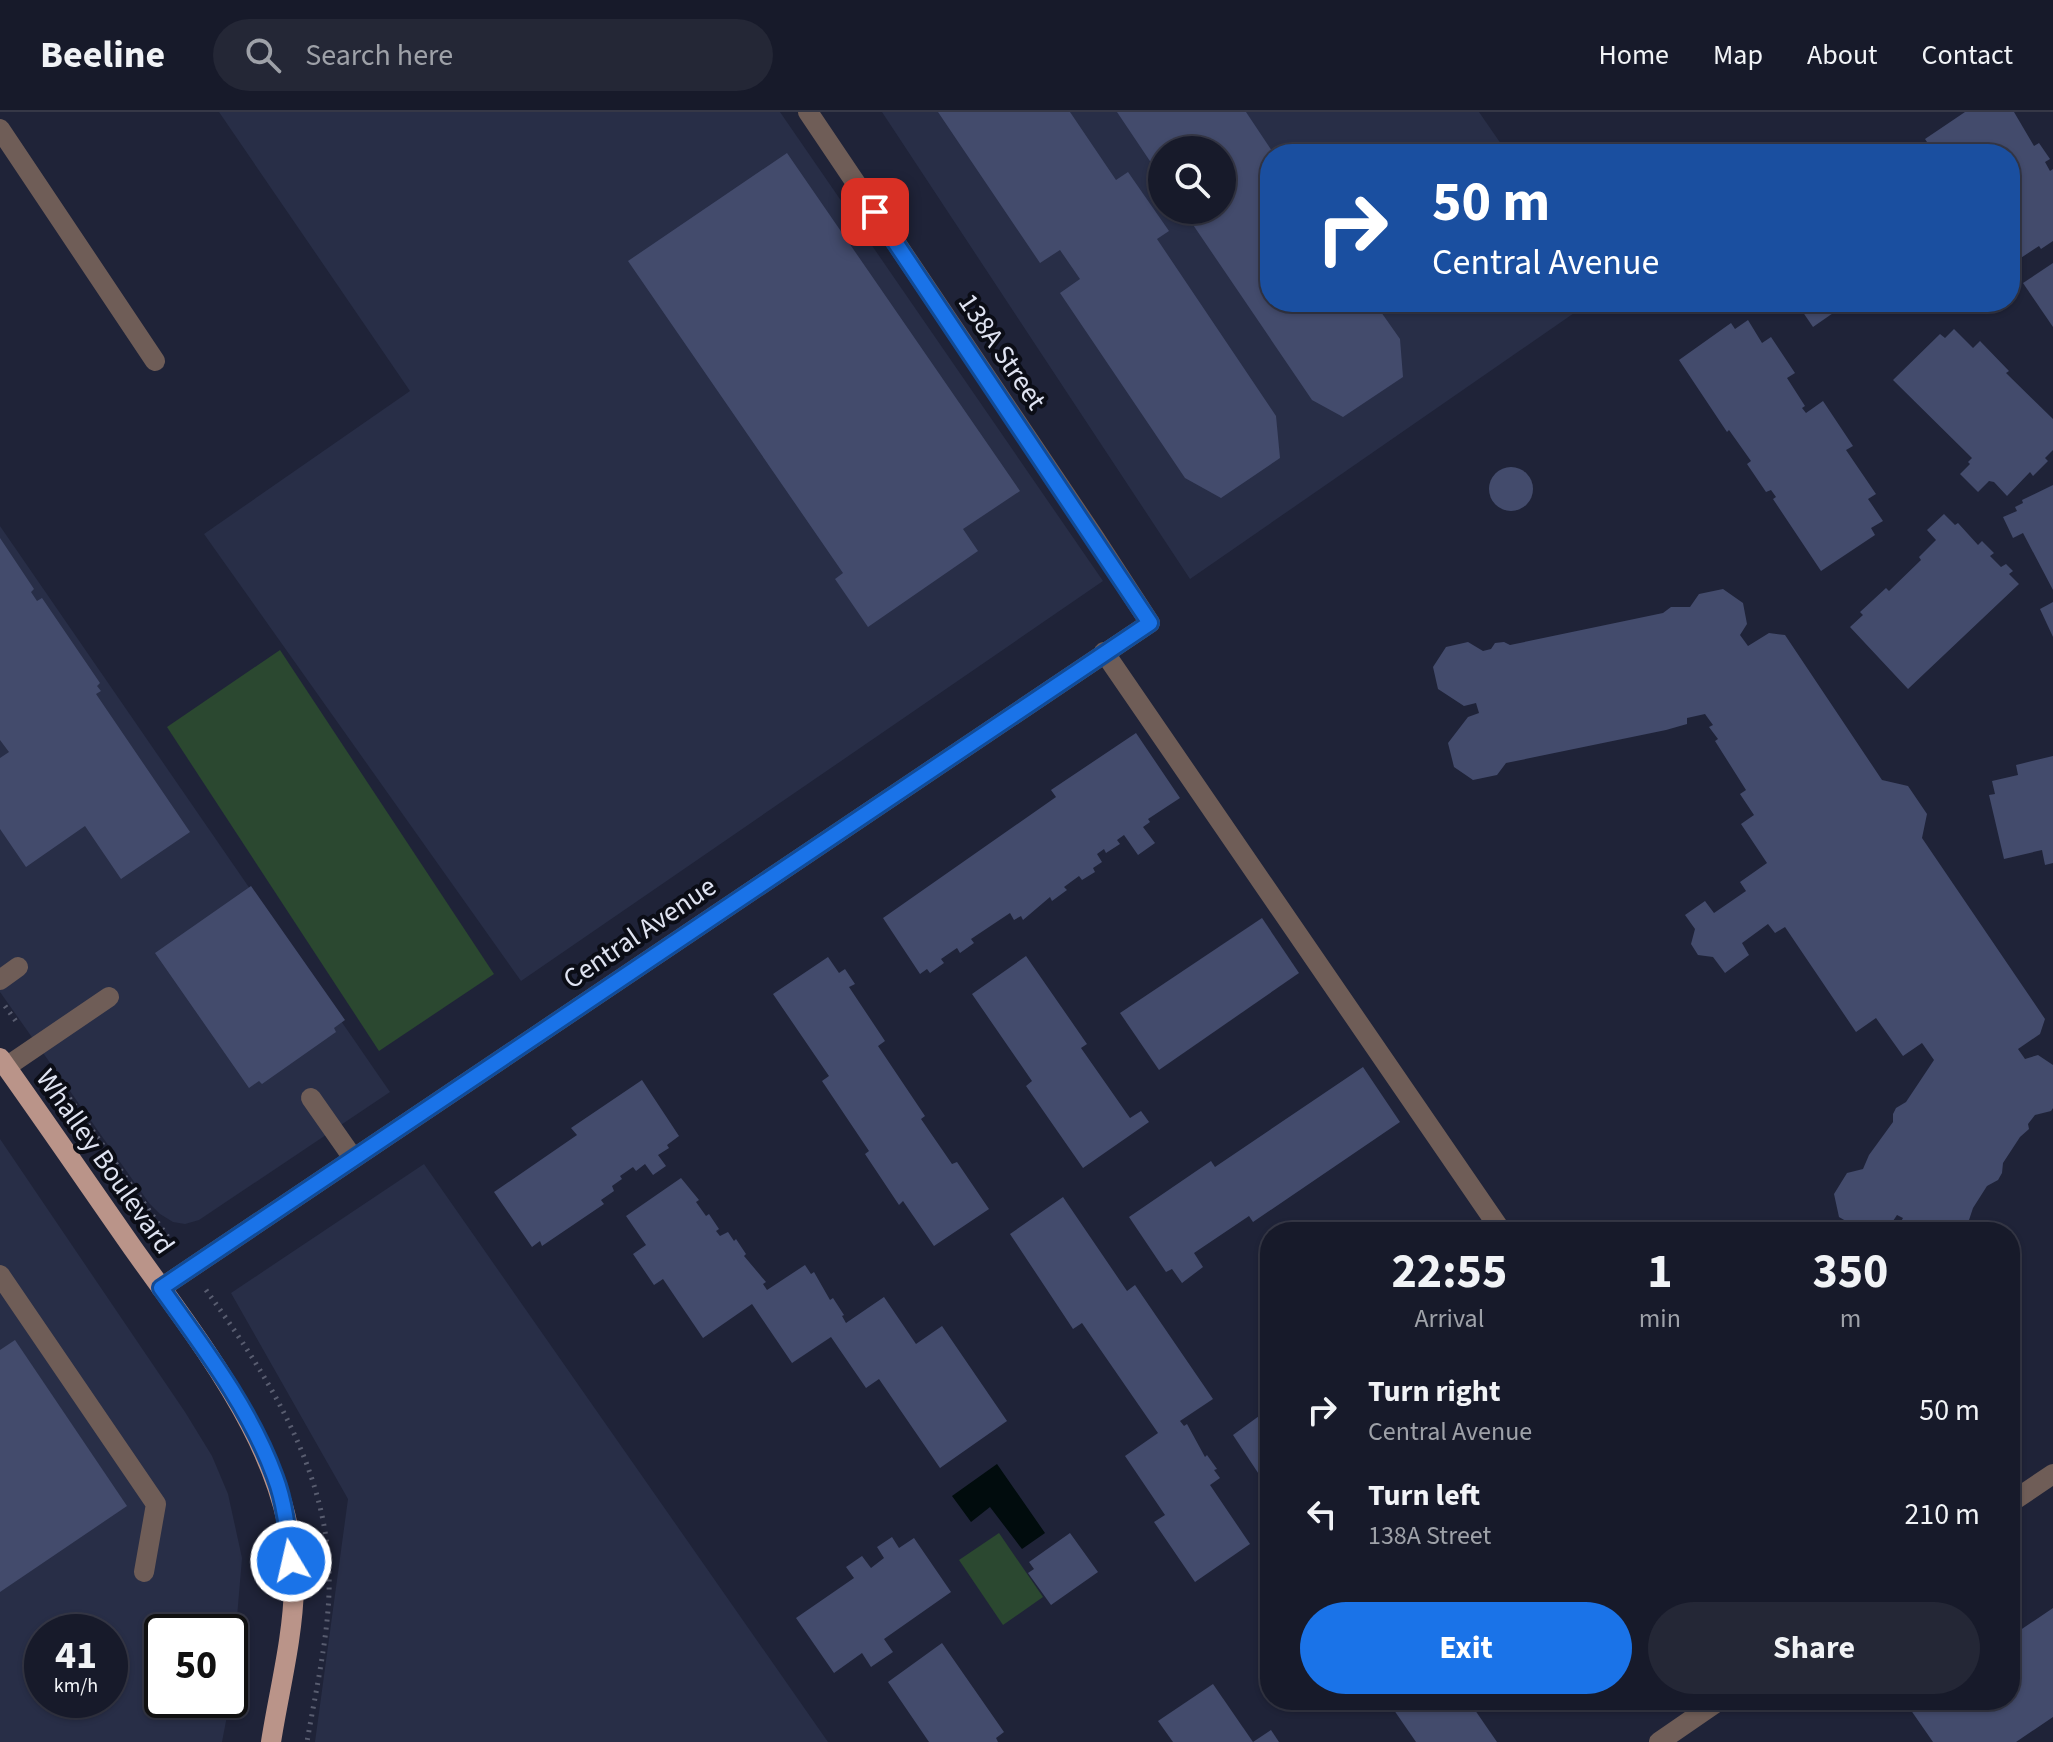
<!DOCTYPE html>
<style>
:root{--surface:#171a2a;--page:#242736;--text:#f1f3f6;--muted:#9ea1a8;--line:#363847;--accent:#1a73e8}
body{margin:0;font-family:"Source Sans 3",sans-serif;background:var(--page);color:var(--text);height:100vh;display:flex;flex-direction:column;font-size:30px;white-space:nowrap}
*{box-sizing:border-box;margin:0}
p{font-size:26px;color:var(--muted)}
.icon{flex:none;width:44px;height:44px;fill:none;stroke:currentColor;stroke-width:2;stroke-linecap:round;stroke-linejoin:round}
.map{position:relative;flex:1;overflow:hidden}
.drawer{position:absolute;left:1260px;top:1110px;width:760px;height:488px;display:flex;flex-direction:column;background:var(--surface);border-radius:32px;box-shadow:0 2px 6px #0004,0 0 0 2px var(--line)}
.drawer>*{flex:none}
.hud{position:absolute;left:1260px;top:32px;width:760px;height:168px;border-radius:32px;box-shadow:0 2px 6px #0004,0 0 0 2px var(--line);background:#1a4fa0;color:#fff;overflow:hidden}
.controls{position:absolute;left:1148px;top:24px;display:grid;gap:16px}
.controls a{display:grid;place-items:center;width:88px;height:88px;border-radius:50%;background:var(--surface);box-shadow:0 2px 6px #0004,0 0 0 2px var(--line);font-size:40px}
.speed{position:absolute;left:24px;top:1502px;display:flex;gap:16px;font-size:40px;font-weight:700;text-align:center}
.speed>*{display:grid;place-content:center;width:104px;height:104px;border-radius:50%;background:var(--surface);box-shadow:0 2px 6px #0004,0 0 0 2px var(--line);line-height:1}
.speed small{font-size:20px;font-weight:400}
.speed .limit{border:4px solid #111;border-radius:12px;background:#fff;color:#111}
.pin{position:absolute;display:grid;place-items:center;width:68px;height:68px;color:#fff;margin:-34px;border-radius:16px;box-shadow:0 4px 12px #0006}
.me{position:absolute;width:88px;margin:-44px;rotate:351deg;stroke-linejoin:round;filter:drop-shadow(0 0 6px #0008)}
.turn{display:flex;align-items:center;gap:28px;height:168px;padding:0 40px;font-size:36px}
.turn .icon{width:104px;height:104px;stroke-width:2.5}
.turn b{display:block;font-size:56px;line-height:68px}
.eta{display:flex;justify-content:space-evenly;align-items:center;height:136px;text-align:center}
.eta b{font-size:48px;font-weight:700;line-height:56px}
.action{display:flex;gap:16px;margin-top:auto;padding:16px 40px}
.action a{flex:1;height:92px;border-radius:48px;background:var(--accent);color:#fff;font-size:32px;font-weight:700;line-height:92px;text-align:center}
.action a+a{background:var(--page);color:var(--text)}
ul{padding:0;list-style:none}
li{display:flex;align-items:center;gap:24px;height:104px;padding:0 40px}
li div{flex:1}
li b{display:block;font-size:30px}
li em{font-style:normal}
header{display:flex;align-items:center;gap:48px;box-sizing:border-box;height:112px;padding:0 40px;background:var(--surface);border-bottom:2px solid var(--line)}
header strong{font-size:38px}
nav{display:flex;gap:44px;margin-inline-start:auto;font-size:28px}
.search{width:560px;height:72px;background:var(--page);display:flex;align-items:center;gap:20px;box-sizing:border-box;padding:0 28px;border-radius:44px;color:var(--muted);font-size:30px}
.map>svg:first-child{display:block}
</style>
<header>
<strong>Beeline</strong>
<div class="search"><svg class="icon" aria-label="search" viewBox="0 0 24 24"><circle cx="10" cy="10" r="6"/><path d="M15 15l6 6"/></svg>Search here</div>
<nav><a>Home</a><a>Map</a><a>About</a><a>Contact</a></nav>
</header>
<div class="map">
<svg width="2053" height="1630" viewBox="0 0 2053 1630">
<rect width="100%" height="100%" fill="#1f2338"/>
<g fill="#282e47" fill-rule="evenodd">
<path d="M219 0H780L1103 469 521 869 204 422 410 279Z"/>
<path d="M882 0H1479L1508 42H1270V190H1590L1190 467ZM1162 38H1222V98H1162Z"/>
<path d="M0 414 390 980 199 1108 185 1112 173 1110 160 1102 149 1091 0 880Z"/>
<path d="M0 1027 185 1300 212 1344 228 1382 242 1446 230 1588V1520H162V1588H230L222 1630H0ZM42 1520H110V1588H42Z"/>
<path d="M424 1052 828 1630H315L348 1387 231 1181Z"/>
</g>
<g fill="#2b4830">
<path d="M280 538 494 862 379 939 167 615Z"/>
<path d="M999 1421 1043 1485 1003 1513 959 1448Z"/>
</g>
<path fill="#010c0d" d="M997 1352 1045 1421 1022 1437 990 1395 971 1410 952 1384Z"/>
<g fill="#434b6c">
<path d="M938 0H1070L1116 68 1128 60 1169 119 1157 127 1276 304 1280 346 1221 386 1185 366 1060 181 1080 167 1060 138 1040 151Z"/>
<path d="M1117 0H1246L1274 42H1270V190H1374L1400 227 1403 265 1343 305 1312 288 1183 98H1222V38H1162V67Z"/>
<path d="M1965 0H2014L2034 34 2039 31 2050 47 2045 50 2050 59 2053 57V129L2041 137 2039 134 2010 153V42H1935L1925 27Z"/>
<path d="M787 41 1020 379 963 417 978 439 868 515 835 467 843 461 628 149Z"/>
<path d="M2053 151V215L2023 171Z"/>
<path d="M1796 190H1849L1813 215Z"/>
<path d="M1748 208 1762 231 1771 225 1795 261 1787 266 1805 294 1802 296 1806 301 1823 289 1853 334 1846 338 1876 382 1868 387 1883 409 1871 416 1875 423 1821 459 1773 387 1776 385 1771 378 1766 380 1747 352 1751 349 1729 318 1727 320 1679 248 1731 211 1735 217Z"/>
<path d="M1954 217 1973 236 1980 229 2009 259 2006 261 2053 307V338L2045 346 2048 349 2033 364 2030 360 2007 384 1994 370 1989 369 1978 380 1960 362 1970 352 1968 350 1972 346 1893 268 1940 222 1945 226Z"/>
<circle cx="1511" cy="377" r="22"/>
<path d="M2053 373V478L2023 421 2013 426 2003 405 2017 399 2015 395 2023 391 2022 388Z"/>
<path d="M1944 402 1955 413 1958 411 1978 433 1982 429 1994 441 1990 444 2001 455 2006 452 2013 459 2009 462 2019 472 1908 577 1850 515 1863 503 1860 500 1886 476 1889 479 1921 448 1919 445 1936 428 1927 418Z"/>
<path d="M0 426 34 477 31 480 37 489 42 486 100 571 97 574 101 579 96 582 190 720 121 767 85 714 26 755 0 717V646L9 640 0 628Z"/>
<path d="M1723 477 1743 491 1747 512 1740 523 1748 534 1769 521 1785 523 1882 668 1908 674 1927 702 1922 726 2045 907 2040 922 2018 937 2025 947 2038 943 2053 953V996L2051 999 2035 1003 2028 1012 2029 1017 2020 1025 2003 1051 2002 1061 1998 1068 1987 1074 1973 1096 1969 1108 1957 1120H1899L1898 1115 1903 1106 1897 1103 1891 1112 1858 1116 1839 1105 1834 1082 1847 1061 1863 1057 1869 1043 1893 1010V1002L1896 996 1906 990 1934 948 1922 931 1903 944 1876 906 1856 920 1785 815 1775 821 1768 812 1742 831 1749 843 1725 861 1713 845 1698 843 1691 832 1695 817 1685 803 1705 789 1714 801 1746 779 1740 770 1767 751 1741 712 1754 703 1740 682 1746 678 1715 629 1718 627 1709 615 1713 613 1705 602 1687 606V612L1666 618 1506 651 1497 663 1473 668 1454 655 1448 631 1468 605 1479 601 1476 591 1464 594 1438 577 1433 555 1446 535 1468 530 1483 539 1491 537 1495 531 1504 530 1510 533 1663 501 1671 495H1690L1699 482Z"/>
<path d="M2053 490V525L2040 497Z"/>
<path d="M1136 621 1180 686 1148 707 1150 710 1143 715 1155 731 1138 743 1124 723 1117 728 1120 732 1106 741 1104 737 1097 742 1102 750 1093 756 1095 760 1082 768 1079 764 1064 775 1067 778 1052 789 1050 785 1023 808 1021 804 1014 808 1010 801 971 827 974 831 960 841 957 836 941 847 944 851 930 861 927 857 920 862 883 806 1056 685 1051 678Z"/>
<path d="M2053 644V751L2045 753 2042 738 2004 747 1989 683 1995 682 1992 669 2018 663 2016 653Z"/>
<path d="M251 774 345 908 334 916 336 920 262 972 259 969 249 976 155 841Z"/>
<path d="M1262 806 1299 861 1159 958 1120 901Z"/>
<path d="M1026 844 1087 932 1081 936 1130 1006 1141 999 1149 1010 1083 1056 1026 974 1032 969 972 882Z"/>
<path d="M828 845 839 861 845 857 855 872 849 875 885 929 878 934 925 1004 921 1007 952 1052 957 1050 989 1097 934 1134 903 1089 899 1093 865 1042 869 1039 822 969 829 964 773 882Z"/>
<path d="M1363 955 1400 1010 1253 1110 1249 1104 1194 1141 1203 1155 1182 1171 1172 1157 1166 1160 1129 1105 1211 1049 1215 1055Z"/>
<path d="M642 968 679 1024 667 1033 669 1036 658 1043 666 1054 653 1063 645 1052 636 1059 633 1055 620 1064 622 1067 612 1074 614 1079 601 1088 604 1092 542 1134 540 1129 532 1135 494 1080 577 1023 571 1016Z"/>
<path d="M681 1066 699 1088 696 1090 706 1104 709 1102 719 1117 716 1119 720 1124 728 1120 734 1129 736 1127 746 1142 744 1144 766 1170 763 1172 767 1178 805 1153 811 1162 814 1160 830 1188 833 1186 844 1203 842 1204 846 1211 884 1185 916 1232 942 1214 1007 1309 940 1356 879 1267 866 1276 831 1225 792 1251 752 1192 703 1226 663 1167 654 1173 633 1142 646 1133 626 1104Z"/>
<path d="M1063 1085 1127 1179 1135 1173 1213 1287 1180 1309 1184 1314 1187 1312 1205 1345 1207 1343 1217 1357 1214 1358 1220 1366 1210 1373 1250 1432 1195 1470 1154 1410 1165 1403 1125 1344 1158 1321 1082 1211 1073 1217 1010 1122Z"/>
<path d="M15 1228 127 1394 0 1480V1238Z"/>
<path d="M1270 1296V1379L1233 1323Z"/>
<path d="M1070 1421 1098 1460 1051 1493 1028 1461 1034 1457 1029 1450Z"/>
<path d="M892 1425 899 1436 914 1426 951 1480 884 1527 893 1540 871 1555 862 1541 834 1561 796 1506 854 1466 846 1455 862 1444 871 1456 884 1446 877 1435Z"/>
<path d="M2053 1496V1605L2016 1630H1933L1908 1594 1917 1588H2010V1525Z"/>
<path d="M942 1531 1004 1620 996 1626 998 1630H929L888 1570Z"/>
<path d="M1213 1572 1253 1630H1173L1158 1609Z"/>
<path d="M1387 1588H1468L1497 1630H1416Z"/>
<path d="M1271 1618 1279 1630H1253Z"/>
</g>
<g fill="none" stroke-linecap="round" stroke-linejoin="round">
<g stroke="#595d70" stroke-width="5" stroke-dasharray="2 6" stroke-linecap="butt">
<path d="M5 894 18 912"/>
<path d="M51 960 175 1135"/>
<path d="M206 1178C266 1261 326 1355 329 1460 331 1514 316 1577 307 1630"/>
</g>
<g stroke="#6f5d57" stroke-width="20">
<path d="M0 17 155 249"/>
<path d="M1104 540 1502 1120"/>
<path d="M0 868 18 855"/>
<path d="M6 955 109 885"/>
<path d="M311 986 353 1046"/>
<path d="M0 1163 156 1392 144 1460"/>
<path d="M161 1176 1150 511 1094 425 808 0"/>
<path d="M2010 1391 2053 1362"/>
<path d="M1659 1630 1720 1588"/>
</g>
<path stroke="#ba9489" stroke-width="20" d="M0 946C45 1009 88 1072 132 1135 202 1234 296 1347 294 1474 293 1526 279 1579 271 1630"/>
</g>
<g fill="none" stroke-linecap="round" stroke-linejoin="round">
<g stroke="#114b97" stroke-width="20">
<path id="route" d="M291 1449C288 1422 285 1391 275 1365 250 1296 203 1235 161 1176L1150 511 875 100"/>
</g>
<use href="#route" stroke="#1a73e8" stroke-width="14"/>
</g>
<g text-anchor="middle" stroke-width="8" stroke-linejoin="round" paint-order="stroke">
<g font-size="28" fill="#dfe3f1" stroke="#0b0d16">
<text transform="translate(1003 239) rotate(56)" y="10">138A Street</text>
<text transform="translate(639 820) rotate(-34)" y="10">Central Avenue</text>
<text transform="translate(106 1049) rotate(55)" y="10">Whalley Boulevard</text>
</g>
</g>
</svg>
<div class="controls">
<a><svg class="icon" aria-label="search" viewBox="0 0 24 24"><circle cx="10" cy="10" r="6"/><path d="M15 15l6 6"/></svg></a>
</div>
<div class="speed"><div>41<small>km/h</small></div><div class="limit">50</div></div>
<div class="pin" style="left:875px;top:100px;background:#d93025"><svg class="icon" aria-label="arrive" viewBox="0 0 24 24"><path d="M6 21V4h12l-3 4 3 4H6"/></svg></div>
<svg class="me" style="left:291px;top:1449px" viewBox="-20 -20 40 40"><circle r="17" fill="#1a73e8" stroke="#fff" stroke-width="3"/><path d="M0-11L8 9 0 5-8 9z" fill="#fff"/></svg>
<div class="hud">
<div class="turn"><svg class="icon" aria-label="right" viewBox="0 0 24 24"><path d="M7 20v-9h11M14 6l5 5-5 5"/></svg><div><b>50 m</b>Central Avenue</div></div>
</div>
<section class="drawer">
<div class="eta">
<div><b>22:55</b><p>Arrival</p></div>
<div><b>1</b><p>min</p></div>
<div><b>350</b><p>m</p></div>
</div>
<ul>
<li><svg class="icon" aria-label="right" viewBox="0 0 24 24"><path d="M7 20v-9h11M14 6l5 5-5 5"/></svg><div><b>Turn right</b><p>Central Avenue</p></div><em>50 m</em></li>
<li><svg class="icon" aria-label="left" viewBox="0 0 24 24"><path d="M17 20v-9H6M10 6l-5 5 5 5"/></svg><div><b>Turn left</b><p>138A Street</p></div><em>210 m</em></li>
</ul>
<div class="action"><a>Exit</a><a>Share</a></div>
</section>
</div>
